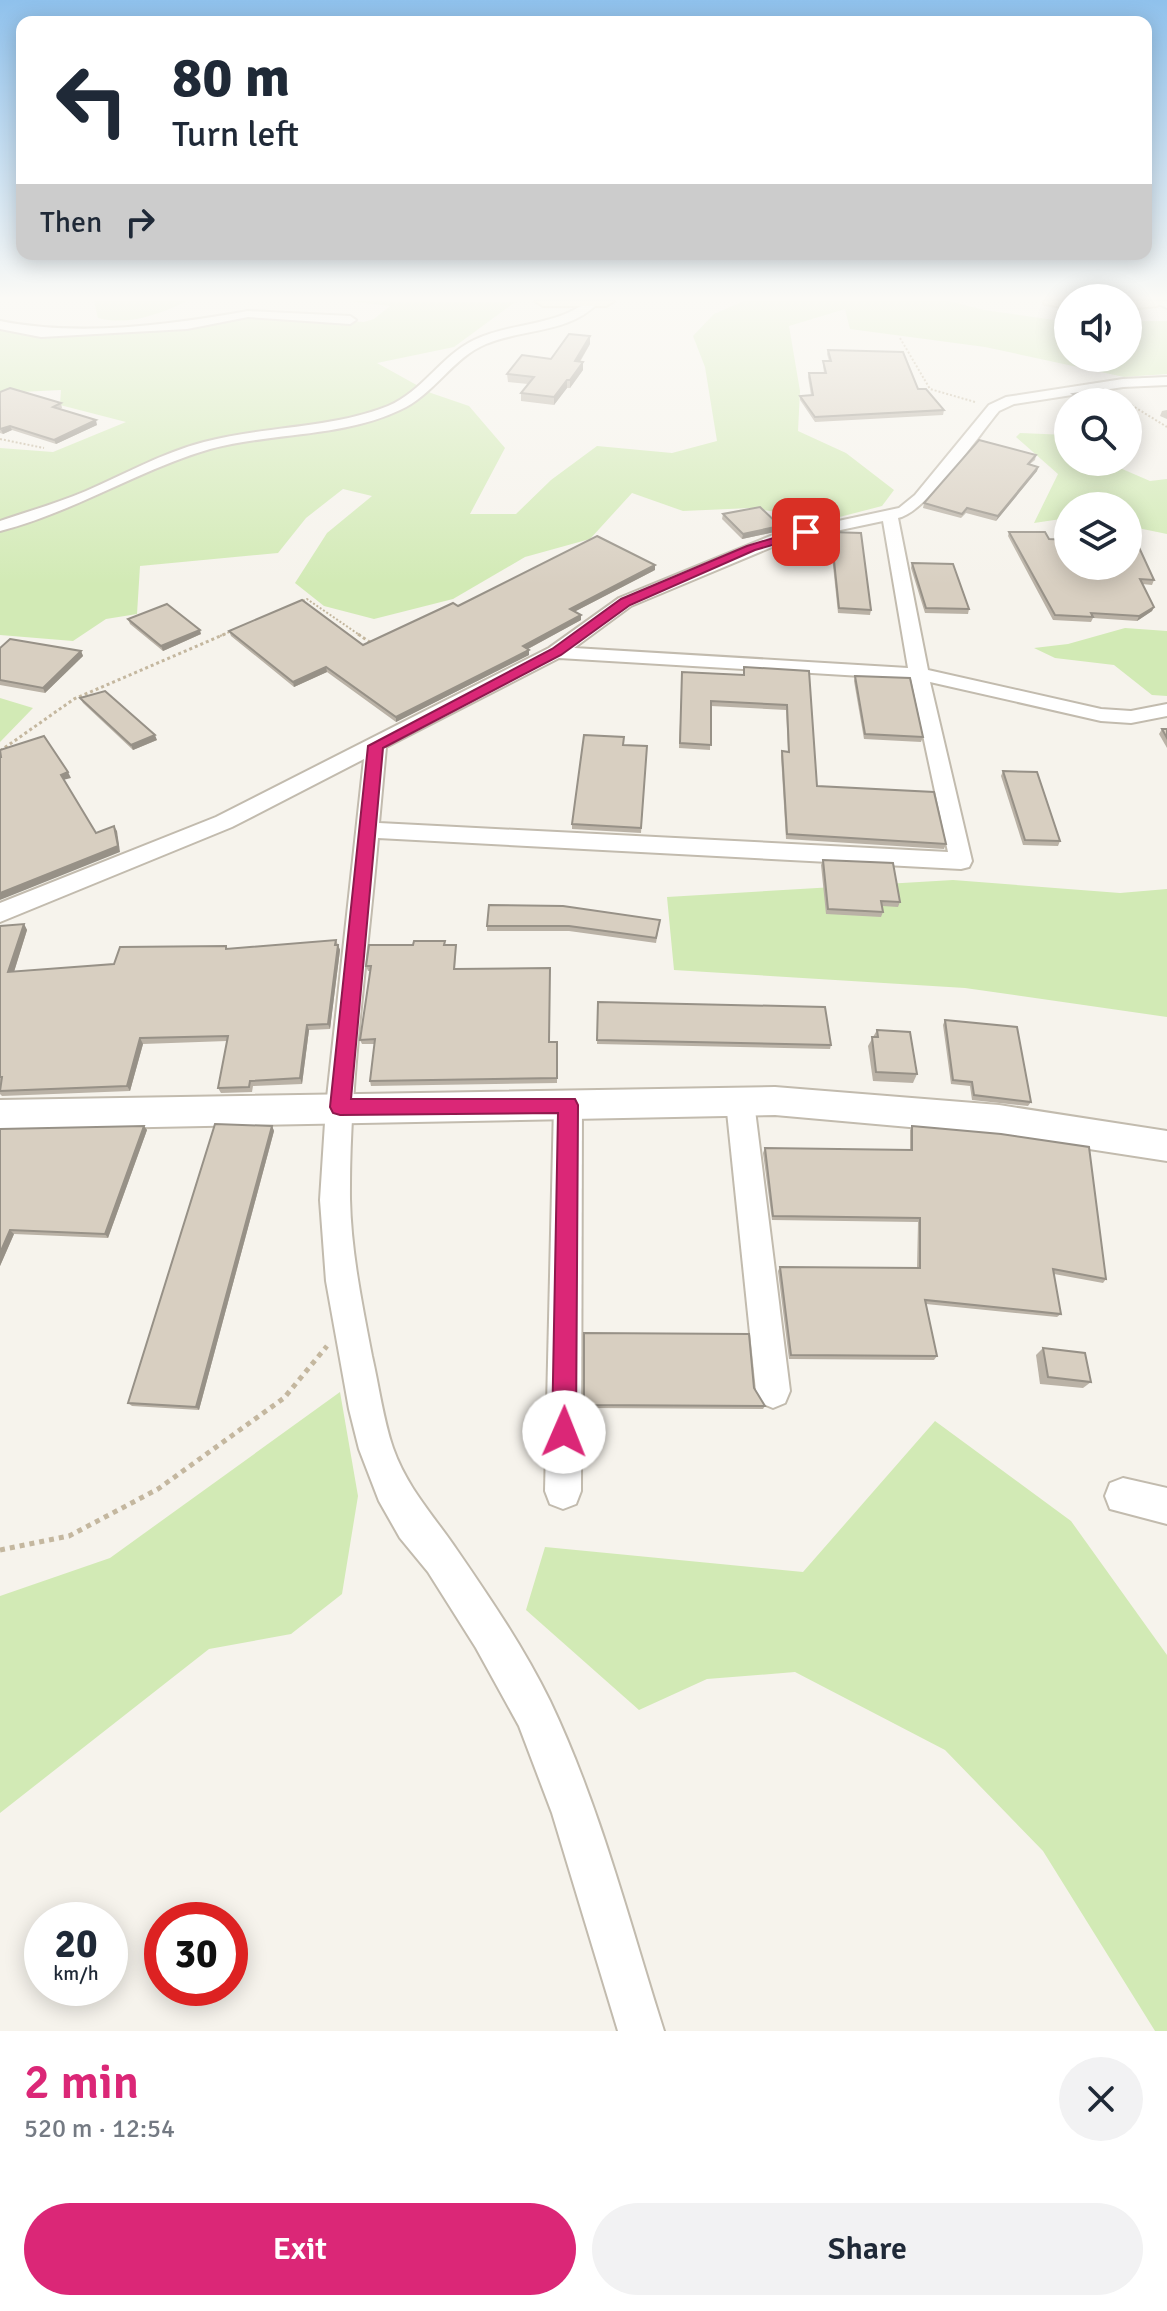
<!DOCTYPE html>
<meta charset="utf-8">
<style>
:root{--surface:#fff;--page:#f2f2f3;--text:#1f2937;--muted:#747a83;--accent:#db2777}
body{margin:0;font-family:Signika,sans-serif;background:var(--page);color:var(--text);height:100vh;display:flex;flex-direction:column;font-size:30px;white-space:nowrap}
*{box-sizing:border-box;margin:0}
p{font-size:26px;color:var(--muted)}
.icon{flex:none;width:44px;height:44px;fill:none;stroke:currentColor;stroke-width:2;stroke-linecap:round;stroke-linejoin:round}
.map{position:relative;height:2031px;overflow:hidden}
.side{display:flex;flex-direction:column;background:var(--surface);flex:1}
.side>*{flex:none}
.banner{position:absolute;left:16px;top:16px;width:1136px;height:244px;border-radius:16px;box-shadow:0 4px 20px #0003;background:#fff;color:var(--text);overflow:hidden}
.controls{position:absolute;left:1054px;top:284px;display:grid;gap:16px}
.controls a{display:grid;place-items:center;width:88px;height:88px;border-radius:50%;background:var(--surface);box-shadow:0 4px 20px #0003;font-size:40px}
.speed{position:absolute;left:24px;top:1902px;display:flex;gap:16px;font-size:40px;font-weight:700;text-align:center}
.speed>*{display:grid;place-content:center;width:104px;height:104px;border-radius:50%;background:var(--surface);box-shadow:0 4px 20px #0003;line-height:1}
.speed small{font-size:20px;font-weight:400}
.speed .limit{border:12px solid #d22;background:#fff;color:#111}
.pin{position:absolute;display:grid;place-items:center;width:68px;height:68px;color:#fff;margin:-34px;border-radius:16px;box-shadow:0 4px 12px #0006}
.me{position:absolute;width:88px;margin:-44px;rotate:1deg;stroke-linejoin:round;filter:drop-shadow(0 0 6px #0008)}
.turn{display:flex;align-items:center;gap:28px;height:168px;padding:0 24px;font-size:36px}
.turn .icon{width:104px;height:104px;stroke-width:2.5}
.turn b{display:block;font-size:56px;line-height:68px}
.then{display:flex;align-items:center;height:76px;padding:0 24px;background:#0003;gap:16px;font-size:30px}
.round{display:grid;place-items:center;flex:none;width:84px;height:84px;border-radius:42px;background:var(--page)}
.summary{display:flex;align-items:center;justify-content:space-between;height:136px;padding:0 24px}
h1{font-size:48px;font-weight:600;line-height:60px;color:var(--accent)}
.cta{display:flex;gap:16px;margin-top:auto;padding:16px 24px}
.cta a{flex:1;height:92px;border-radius:48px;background:var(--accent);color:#fff;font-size:32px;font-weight:600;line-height:92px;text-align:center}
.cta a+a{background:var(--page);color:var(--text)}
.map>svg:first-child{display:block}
</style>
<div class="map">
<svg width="1167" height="2031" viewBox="0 0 1167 2031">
<rect width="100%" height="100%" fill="#f6f3ec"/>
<g fill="#d2eab5">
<path d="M94 301H187C160 314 129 326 98 318Z"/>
<path d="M348 301 515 302 454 347 377 363 431 393 469 406 505 448 470 514H516L551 480 597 446 672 453 717 441 705 367 693 336 714 314 744 301H949L984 310 1068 322V358H1128V321H1167V374L1124 377 985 347 850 329 845 309 789 326 800 391 798 431 846 453 894 490 882 506 828 520 751 508 683 511 632 493 590 539 525 557 453 599 374 619 324 606 295 583 327 533 372 496 343 489 306 518 278 553 140 566 137 614 106 619 73 641 0 635V448L53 452 126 422 60 405 61 390 0 393V327L31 335 187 326 247 315 364 322 374 319 390 306Z"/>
<path d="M1020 433 1068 435V462H1106L1150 481 1167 479V534L1128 526V506H1068V518L1034 523 1058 474 1016 437Z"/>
<path d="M1125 628 1167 631V696L1152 695 1114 665 1055 658 1034 648 1068 644Z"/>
<path d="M0 698 33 708 0 742Z"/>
<path d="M953 880 1120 893 1167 889V1017L965 988 674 970 667 897Z"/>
<path d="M340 1392 358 1496 342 1594 291 1634 209 1649 0 1813V1596L110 1558Z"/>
<path d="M935 1421 1071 1521 1167 1655V2031H1155L1043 1851 945 1750 795 1672 707 1679 639 1710 526 1610 545 1547 803 1572Z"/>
</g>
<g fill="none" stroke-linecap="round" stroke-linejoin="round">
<g stroke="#c2bbae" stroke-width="4">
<g id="minor">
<path d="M588 301 599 302C569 334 524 328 486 344 452 358 434 395 400 410 341 438 272 432 210 449 138 470 74 512 0 531V521C29 511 58 503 86 491 125 474 162 453 204 442 264 426 330 429 388 406 422 392 441 356 474 340 512 322 554 327 588 301Z"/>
<path d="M1152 301H1167V308Z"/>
<path d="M248 311 350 316 356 320 350 324 248 317 187 329 41 337 0 329V321C80 337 168 325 248 311Z"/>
<path d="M1167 377V385L1123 387 1014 404 999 411C978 436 927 512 898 518L928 670 1101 709 1131 711 1167 704V716L1131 723 1101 721 930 682 972 861 969 867 961 869 378 838C368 955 349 1082 350 1199 351 1251 362 1304 372 1356 379 1386 383 1419 393 1448 407 1488 434 1516 457 1550 490 1598 524 1648 550 1701 600 1806 629 1921 664 2031H618L552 1813 519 1726 476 1648 428 1572 400 1538 379 1501 359 1449 349 1409 326 1281 320 1200 326 1107 364 759 232 827 0 922V903L216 817 549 648 619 598 773 535 899 508 915 495 989 405 1006 397 1123 379ZM883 521 908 668 574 648 631 606 784 542ZM559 658 911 679 948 852 379 823 386 747Z"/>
<path d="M740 1090 750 1094 754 1102 790 1391 785 1403 773 1408 761 1403 756 1391 726 1102 730 1094Z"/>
<path d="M568 1093 578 1097 582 1105 581 1491 576 1504 563 1509 550 1504 545 1491 554 1105 558 1097Z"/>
<path d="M1123 1478 1167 1488V1524L1110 1509 1105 1496 1110 1483Z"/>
</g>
</g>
<g stroke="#c2bbae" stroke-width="4">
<path id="tertiary" d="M775 1087 999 1105 1167 1131V1161L999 1135 775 1115 0 1130V1100Z"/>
</g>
<g stroke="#d6c79b" stroke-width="4">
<g id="secondary">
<path d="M535 301H614L606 306H543Z"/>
<path d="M1043 301H1068V308L1045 304Z"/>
<path d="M1128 301H1165L1157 306 1128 309Z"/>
</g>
</g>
<g stroke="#c4b79f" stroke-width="2" stroke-dasharray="2 2" stroke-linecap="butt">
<path d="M900 338 930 389 975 402"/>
<path d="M1128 403 1167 427"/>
<path d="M0 439 44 448"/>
<path d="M299 602 307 599 361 636"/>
<path d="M220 636 232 631"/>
</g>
<g stroke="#c4b79f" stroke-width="3" stroke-dasharray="3 3" stroke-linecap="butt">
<path d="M358 634 371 643"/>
<path d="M0 751 74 699 225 634"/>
</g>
<path stroke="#c4b79f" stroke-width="5" stroke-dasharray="5 5" stroke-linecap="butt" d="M0 1550 69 1536 158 1489 284 1398 327 1346"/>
<use href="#minor" fill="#fff" fill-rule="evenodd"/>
<use href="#tertiary" fill="#fff" fill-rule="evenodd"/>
<use href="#secondary" fill="#fff3cd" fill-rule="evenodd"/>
</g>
<g fill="#bab2a6">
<path d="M590 344 580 362 583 370 570 388H567L554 405 521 401V393L528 384 508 382 507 374Z"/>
<path d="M828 350 918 389 944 410 943 415 815 422 800 400V396L811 395 808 377 809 373H824L823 365V361H829L827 354Z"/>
<path d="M0 392 61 403 62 408 59 409 97 425 56 444 12 430 3 434 0 433Z"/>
<path d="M1073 394 1125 402H1078L1072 398Z"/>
<path d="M1167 410V419L1160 416 1162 411Z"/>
<path d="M1036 455 1035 460 1030 464 1038 467 1037 471 996 521 966 513 961 518 923 508 924 503Z"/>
<path d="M723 514 779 531 742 539 722 519Z"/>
<path d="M831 532 871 610 870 615 838 613 830 537Z"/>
<path d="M1009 532 1049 539 1154 580 1152 585 1142 584 1154 607 1152 611 1137 621 1093 618 1091 622 1053 620 1008 536Z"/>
<path d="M912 563 969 609 968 614 925 613 911 568Z"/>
<path d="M655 570 574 612 581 620 528 649 529 655 396 722 327 672 294 687 231 636 229 631 363 645Z"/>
<path d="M128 619 201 634 163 651 130 624Z"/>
<path d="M0 648 81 651 83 656 45 693 0 685Z"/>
<path d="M744 667 809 671 817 786 946 844 944 849 786 839 781 756 782 751 788 752 786 710 711 706 710 750 679 748 682 672 743 675Z"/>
<path d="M855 676 923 737 921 742 864 739 854 681Z"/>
<path d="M80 698 157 740 133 750 83 703Z"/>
<path d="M1162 729H1167V748L1159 734Z"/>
<path d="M624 745 647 746 641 833 572 829V824Z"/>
<path d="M1003 771 1060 841 1058 846 1023 845 1001 776Z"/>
<path d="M823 860 900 902 898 907 882 906 883 912 881 917 826 914 821 865Z"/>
<path d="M660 920 656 943 569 931H487V926Z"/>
<path d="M24 924 27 930 14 972 114 964 226 946 228 949 336 940 340 950 330 1029 309 1030 302 1084 253 1086 252 1092 221 1093 218 1088 227 1041 143 1044 130 1091 2 1096 0 1094V926Z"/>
<path d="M445 945H456L455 969 550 1042H557V1083L371 1086 370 1081 375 1044H362L360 1040 371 971H368L366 966Z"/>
<path d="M598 1002 831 1045 830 1049 597 1044Z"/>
<path d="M945 1020 1031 1102 1028 1106 972 1100 970 1086 951 1084 943 1025Z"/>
<path d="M877 1030 917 1074 913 1083 873 1081 868 1046Z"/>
<path d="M144 1126 147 1130 108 1238 14 1234 0 1266V1129Z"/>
<path d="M272 1126 274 1131 199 1410 132 1406 128 1403Z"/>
<path d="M912 1126 1106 1279 1103 1283 1054 1274 1061 1314 1057 1317 926 1304 937 1356 934 1360 789 1359 778 1271 780 1267 917 1268 918 1222 772 1220 763 1153 765 1148 910 1150V1130Z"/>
<path d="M584 1333 754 1388 765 1406 763 1409 584 1408Z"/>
<path d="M1043 1348 1091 1382 1083 1388 1040 1384 1036 1355Z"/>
</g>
<g fill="#979187">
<path d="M590 336V344L575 369V361Z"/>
<path d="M583 362V370L570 388V380Z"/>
<path d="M567 380V388L554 405V397Z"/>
<path d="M96 420 97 425 56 444 54 440Z"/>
<path d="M10 426 12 430 3 434 1 430Z"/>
<path d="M1038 467 1037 471 996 521 998 516Z"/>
<path d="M780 526 779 531 742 539 743 534Z"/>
<path d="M655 565V570L570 614V609Z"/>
<path d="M1154 607 1152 611 1137 621 1139 616Z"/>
<path d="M581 615V620L524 651 523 646Z"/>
<path d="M200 630 201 634 163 651 161 646Z"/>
<path d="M529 650V655L396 722V717Z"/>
<path d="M81 651 83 656 45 693 43 688Z"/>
<path d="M326 667 327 672 294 687 293 682Z"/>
<path d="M155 735 157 740 133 750 131 745Z"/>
<path d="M68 772 71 778 63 780 61 775Z"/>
<path d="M114 826 117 831 120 852 0 900V893Z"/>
<path d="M24 924 27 930 12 978 8 972Z"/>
<path d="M338 945 340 950 330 1029 328 1024Z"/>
<path d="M307 1025 309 1030 302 1084 300 1078Z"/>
<path d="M140 1038 143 1044 130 1091 127 1086Z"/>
<path d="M144 1126 147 1130 108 1238 105 1234Z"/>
<path d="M272 1126 274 1131 199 1410 196 1407Z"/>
<path d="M10 1230 14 1234 0 1266V1253Z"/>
</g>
<g fill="#d8cfc1" stroke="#979187" stroke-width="2">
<path d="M569 334 590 336 575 361 583 362 570 380H567L554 397 521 393 534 377 507 374 522 355 551 359Z"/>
<path d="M828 350 903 352 918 389H926L944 410 815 417 800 396 813 395 809 373H826L823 361H831Z"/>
<path d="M10 388 61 403 53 407 96 420 54 440 10 426 0 429V392Z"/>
<path d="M1103 389 1125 402H1087L1073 394Z"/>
<path d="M979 440 1036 455 1028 464 1038 467 998 516 967 508 962 514 924 503Z"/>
<path d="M760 507 780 526 743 534 723 514Z"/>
<path d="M831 532 861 533 871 610 839 608Z"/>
<path d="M1009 532H1045L1049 539 1068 540V566H1128V543H1137L1154 580 1140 579 1154 607 1139 616 1091 613 1093 617 1055 615Z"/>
<path d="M597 536 655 565 570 609 581 615 523 646 529 650 396 717 326 667 293 682 229 631 302 600 363 645 453 603 458 606Z"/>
<path d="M912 563 953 564 969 609 926 608Z"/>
<path d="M167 604 200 630 161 646 128 619Z"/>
<path d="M10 639 81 651 43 688 0 680V648Z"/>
<path d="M744 667 809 671 817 786 934 792 946 844 787 834 782 751 789 752 787 705 711 701V745L680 743 682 672 744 675Z"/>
<path d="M855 676 910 678 923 737 865 734Z"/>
<path d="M105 691 155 735 131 745 80 698Z"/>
<path d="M1162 729H1167V738Z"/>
<path d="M584 735 624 737 623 745 647 746 641 828 572 824Z"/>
<path d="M44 736 68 772 61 775 96 833 114 826 118 846 0 893V757H1L0 750Z"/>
<path d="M1003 771 1037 772 1060 841 1025 840Z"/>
<path d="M823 860 893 863 900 902 881 901 883 912 828 909Z"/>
<path d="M489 905 563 906 660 920 656 938 569 926H487Z"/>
<path d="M24 924 8 972 114 964 120 947 226 946V949L336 940 335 945H338L328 1024 307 1025 300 1078 250 1081 249 1087 218 1088 228 1036 140 1038 127 1086 0 1091 2 1077H0V926Z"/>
<path d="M414 941H445L444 945H456L454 969 550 968 549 1042H557V1078L370 1081 375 1039 360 1040 371 966H366L369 945H413Z"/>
<path d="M598 1002 825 1007 831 1045 597 1040Z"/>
<path d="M945 1020 1017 1027 1031 1102 974 1095 972 1082 953 1080Z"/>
<path d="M877 1030 910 1032 917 1074 876 1072 872 1037H878Z"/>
<path d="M215 1124 272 1126 196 1407 128 1403Z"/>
<path d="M144 1126 105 1234 10 1230 0 1253V1129Z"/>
<path d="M912 1126 1001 1134 1089 1147 1106 1279 1053 1269 1061 1314 925 1300 937 1356 791 1355 780 1267 920 1268V1218L773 1216 765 1148 912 1150Z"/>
<path d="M584 1333 749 1334 754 1388 765 1406 584 1405Z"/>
<path d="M1043 1348 1085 1353 1091 1382 1048 1377Z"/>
</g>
<linearGradient id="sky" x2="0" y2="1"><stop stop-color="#8fc1ec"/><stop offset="0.51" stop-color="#fbfaf6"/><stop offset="1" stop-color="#fbfaf6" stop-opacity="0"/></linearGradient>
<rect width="1167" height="585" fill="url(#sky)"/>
<path fill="#db2777" stroke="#8e194d" stroke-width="2" d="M806 528 810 529V534L755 550 630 605 561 655 383 748 351 1099H575L578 1105 576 1432 572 1440 564 1444 555 1440 552 1432 558 1113 340 1115 333 1113 330 1107 368 746 552 649 621 599 747 546Z"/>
</svg>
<div class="controls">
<a><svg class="icon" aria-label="sound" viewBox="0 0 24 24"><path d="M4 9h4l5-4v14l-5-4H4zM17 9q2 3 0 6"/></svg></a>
<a><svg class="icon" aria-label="search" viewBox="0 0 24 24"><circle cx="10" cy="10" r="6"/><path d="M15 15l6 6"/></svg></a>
<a><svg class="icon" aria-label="layers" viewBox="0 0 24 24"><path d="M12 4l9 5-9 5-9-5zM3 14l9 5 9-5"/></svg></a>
</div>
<div class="speed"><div>20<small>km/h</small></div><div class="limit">30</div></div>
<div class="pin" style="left:806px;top:532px;background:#d93025"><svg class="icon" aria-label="arrive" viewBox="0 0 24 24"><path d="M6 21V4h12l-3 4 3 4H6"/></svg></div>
<svg class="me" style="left:564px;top:1432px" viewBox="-20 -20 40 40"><circle r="19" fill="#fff"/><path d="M0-13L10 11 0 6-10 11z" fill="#db2777"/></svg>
<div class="banner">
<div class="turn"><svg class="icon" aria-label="left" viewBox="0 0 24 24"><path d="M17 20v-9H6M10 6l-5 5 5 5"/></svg><div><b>80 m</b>Turn left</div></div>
<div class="then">Then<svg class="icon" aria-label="right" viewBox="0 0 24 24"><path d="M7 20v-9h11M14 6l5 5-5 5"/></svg></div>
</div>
</div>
<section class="side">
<div class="summary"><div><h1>2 min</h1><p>520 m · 12:54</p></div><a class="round"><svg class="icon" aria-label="close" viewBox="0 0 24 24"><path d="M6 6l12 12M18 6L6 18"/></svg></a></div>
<div class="cta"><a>Exit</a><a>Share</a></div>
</section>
